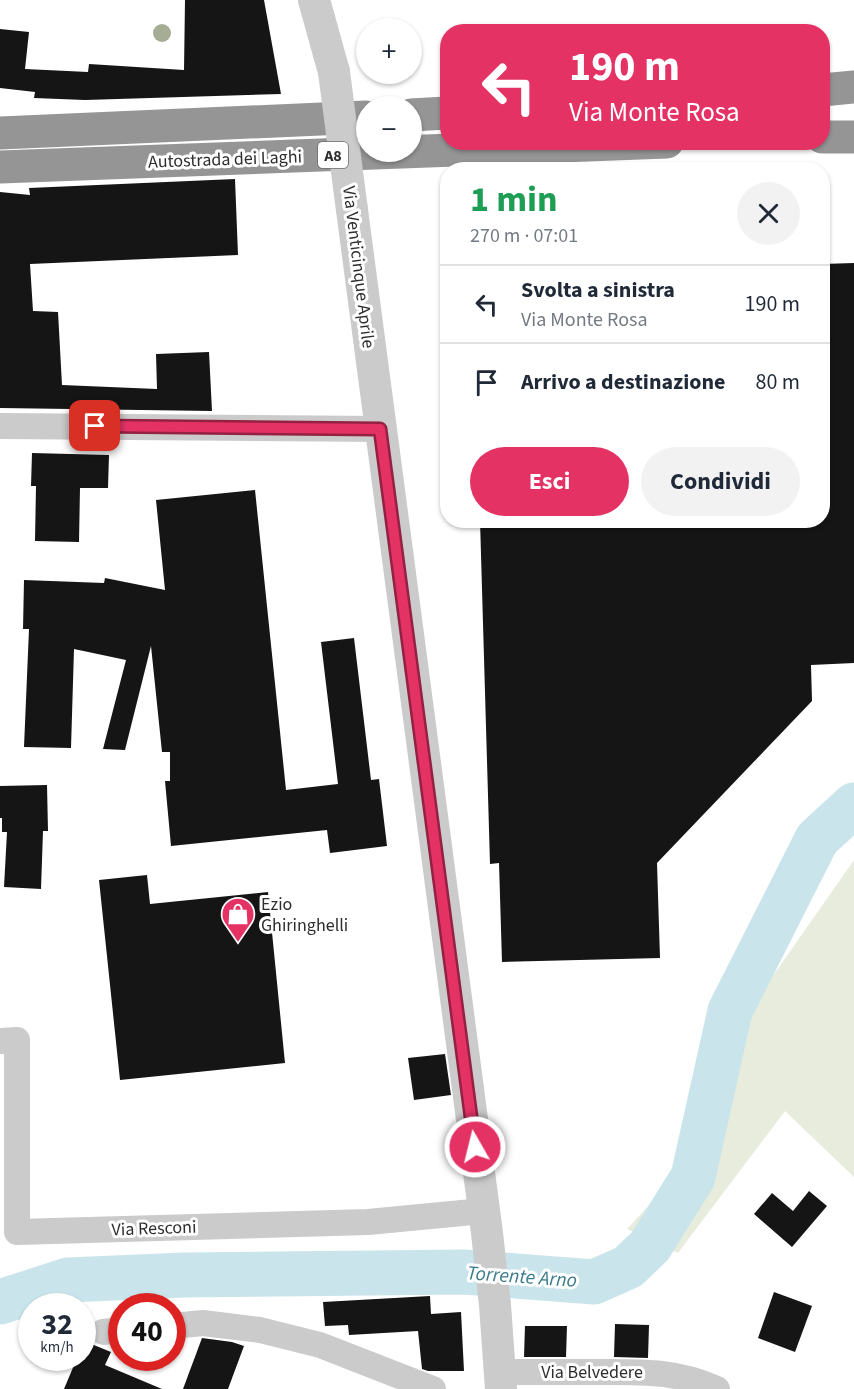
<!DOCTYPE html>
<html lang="it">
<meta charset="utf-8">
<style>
:root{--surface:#fff;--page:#f2f2f3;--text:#1f2937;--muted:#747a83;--line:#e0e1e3;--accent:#e43265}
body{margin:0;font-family:"Source Sans 3",sans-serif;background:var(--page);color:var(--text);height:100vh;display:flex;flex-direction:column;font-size:22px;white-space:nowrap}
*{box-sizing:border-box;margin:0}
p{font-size:20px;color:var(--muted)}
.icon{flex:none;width:33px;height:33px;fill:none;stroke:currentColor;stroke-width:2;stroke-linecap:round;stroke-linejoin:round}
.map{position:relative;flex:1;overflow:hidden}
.drawer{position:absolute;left:440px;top:162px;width:390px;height:366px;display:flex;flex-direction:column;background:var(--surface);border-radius:24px;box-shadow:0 2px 4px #0004}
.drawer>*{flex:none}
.banner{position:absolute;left:440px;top:24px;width:390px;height:126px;border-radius:24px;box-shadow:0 2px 4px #0004;background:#e43265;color:#fff;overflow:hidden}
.fabs{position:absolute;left:356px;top:18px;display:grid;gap:12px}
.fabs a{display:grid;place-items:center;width:66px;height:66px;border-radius:50%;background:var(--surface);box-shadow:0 2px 4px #0004;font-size:30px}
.speed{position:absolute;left:18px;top:1293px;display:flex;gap:12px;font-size:30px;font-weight:700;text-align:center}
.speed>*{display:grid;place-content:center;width:78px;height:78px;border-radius:50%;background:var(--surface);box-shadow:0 2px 4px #0004;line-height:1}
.speed small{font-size:15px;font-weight:400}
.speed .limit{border:9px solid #d22;background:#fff;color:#111}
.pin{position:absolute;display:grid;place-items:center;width:51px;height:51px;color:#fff;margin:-26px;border-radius:12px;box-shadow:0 3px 9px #0006}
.me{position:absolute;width:66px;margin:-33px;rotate:352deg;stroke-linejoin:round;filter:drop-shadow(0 0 4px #0008)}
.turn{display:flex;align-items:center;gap:21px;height:126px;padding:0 30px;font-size:27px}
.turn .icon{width:78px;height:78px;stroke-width:2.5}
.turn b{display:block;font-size:42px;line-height:51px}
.round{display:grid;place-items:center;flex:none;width:63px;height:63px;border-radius:32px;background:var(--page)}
.overview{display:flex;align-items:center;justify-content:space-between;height:102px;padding:0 30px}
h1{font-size:36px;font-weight:700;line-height:45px;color:#1e9e55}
.button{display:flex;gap:12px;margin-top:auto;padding:12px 30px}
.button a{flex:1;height:69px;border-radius:36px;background:var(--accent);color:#fff;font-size:24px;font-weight:700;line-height:69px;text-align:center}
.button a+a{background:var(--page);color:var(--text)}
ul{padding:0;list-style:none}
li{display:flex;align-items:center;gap:18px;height:78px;padding:0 30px;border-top:2px solid var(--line)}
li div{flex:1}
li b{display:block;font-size:22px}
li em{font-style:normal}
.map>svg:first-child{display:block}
</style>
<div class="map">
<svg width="854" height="1389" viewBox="0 0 854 1389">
<rect width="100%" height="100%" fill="#fff"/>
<path fill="#e8ecdc" d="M854 860V1177L785 1111 678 1253 627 1229 666 1187 696 1118 770 980Z"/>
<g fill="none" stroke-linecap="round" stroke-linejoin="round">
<path stroke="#c9e5eb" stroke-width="45" d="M0 1302 68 1280 184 1275 464 1272 594 1282 628 1267 650 1246 693 1177 730 1011 817 839 854 805"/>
</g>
<g fill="#151515">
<path d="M185 0H264L281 94 85 100 34 98 35 92 0 88V29L29 32 25 69 88 72 89 64 184 70Z"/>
<path d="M235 179 238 255 30 264 33 311 58 312 62 385 157 389 156 354 209 352 212 411 0 408V192L30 195 29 188Z"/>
<path d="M854 263V663L811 665 812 701 657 863 660 958 502 962 499 863 490 864 480 520H822V264Z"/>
<path d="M32 453 109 455 108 488H80L79 542 35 541 36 486H31Z"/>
<path d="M255 490 286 790 338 784 321 642 354 638 371 780 379 779 387 846 330 853 327 830 171 846 165 781H170V752H162L151 646 125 750 103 749 126 660 74 649 71 748 24 747 29 629H23L24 580 104 583 105 578 165 590 156 500Z"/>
<path d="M47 785 48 831H43L41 889 4 887 7 832H2V818H0V786Z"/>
<path d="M147 875 150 904 268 892 285 1063 120 1080 99 880Z"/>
<path d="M445 1054 451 1095 414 1100 408 1058Z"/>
<path d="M809 1191 827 1206 792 1247 754 1214 772 1193 793 1211Z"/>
<path d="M774 1292 812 1306 795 1352 758 1338Z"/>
<path d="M430 1296 431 1314 461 1312 464 1371H428L422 1369 418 1331 349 1335 348 1325 325 1326 323 1302Z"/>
<path d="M615 1324 649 1325 648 1358 614 1357Z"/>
<path d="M525 1326H567L566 1357H524Z"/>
<path d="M202 1338 232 1342 244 1346 228 1389H183Z"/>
<path d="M84 1341 111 1352 105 1365 162 1389H64L77 1358H82V1344Z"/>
</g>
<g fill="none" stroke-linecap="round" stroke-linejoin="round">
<g stroke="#cbcbcb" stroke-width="26">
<path d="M0 426 380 429"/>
<path d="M0 1041 17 1040V1232L368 1222 483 1211"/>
<path d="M172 1326 203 1323 260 1330 320 1345 433 1389"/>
<path d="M103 1332 122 1330"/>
<path d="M500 1372C531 1372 563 1372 594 1372 639 1372 675 1370 717 1389"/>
</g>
<g stroke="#cbcbcb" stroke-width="32">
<path d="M314 0 334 72"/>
<path d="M352 210 487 1233 495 1305 501 1389"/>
</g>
<g stroke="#959595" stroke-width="33">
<path d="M822 90 854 87"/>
<path d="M411 115 447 113"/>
<path d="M0 133 366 117"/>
<path d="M822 137H854"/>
<path d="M0 167 667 142"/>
</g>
<path stroke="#cbcbcb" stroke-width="32" d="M334 72 352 210"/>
</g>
<circle fill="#a5ad94" cx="162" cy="33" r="9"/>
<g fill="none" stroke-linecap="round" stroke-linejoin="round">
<g stroke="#942042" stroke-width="15">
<path id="route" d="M95 426 380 429 475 1147"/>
</g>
<use href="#route" stroke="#e43265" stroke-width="10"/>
</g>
<defs>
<g id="shop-pin" transform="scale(1.725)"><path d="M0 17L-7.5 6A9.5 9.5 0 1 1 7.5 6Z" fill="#e43265" stroke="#fff"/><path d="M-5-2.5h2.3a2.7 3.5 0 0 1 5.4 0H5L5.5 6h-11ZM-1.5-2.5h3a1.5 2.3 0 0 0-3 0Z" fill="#fff"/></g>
</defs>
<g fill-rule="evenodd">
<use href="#shop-pin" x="238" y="914"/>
</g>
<g text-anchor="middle" stroke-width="6" stroke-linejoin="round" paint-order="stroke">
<rect fill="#fff" stroke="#6d6d6d" stroke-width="1.5" x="318" y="142" width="30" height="26" rx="4.5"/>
<g font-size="16" font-weight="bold" fill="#2e2e2e">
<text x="333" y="161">A8</text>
</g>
<g font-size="18" fill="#2e2e2e" stroke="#fff">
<text transform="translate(225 159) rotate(-2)" y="6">Autostrada dei Laghi</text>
<text transform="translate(359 267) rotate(83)" y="6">Via Venticinque Aprile</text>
<text transform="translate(154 1228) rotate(-2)" y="6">Via Resconi</text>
<text x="592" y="1378">Via Belvedere</text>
</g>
<g font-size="18" fill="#2e2e2e" stroke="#fff" text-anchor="start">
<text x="261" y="910">Ezio<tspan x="261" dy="21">Ghiringhelli</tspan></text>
</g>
<g font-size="20" font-style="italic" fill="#3b7b8a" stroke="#fff">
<text transform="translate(522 1276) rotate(4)" y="7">Torrente Arno</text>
</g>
</g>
</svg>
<div class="fabs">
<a>+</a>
<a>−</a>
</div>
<div class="speed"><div>32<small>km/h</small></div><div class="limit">40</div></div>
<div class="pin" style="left:95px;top:426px;background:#d93025"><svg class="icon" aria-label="arrive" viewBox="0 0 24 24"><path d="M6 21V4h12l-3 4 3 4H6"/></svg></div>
<svg class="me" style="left:475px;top:1147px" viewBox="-20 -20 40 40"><circle r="17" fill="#e43265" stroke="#fff" stroke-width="3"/><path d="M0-11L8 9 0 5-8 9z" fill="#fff"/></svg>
<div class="banner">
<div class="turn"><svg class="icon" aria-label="left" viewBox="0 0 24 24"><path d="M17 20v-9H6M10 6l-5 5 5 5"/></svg><div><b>190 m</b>Via Monte Rosa</div></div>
</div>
<section class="drawer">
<div class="overview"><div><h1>1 min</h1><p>270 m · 07:01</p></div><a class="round"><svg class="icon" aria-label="close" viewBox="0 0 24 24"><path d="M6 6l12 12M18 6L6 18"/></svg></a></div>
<ul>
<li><svg class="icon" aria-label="left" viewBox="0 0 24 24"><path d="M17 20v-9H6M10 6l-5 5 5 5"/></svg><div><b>Svolta a sinistra</b><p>Via Monte Rosa</p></div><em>190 m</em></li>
<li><svg class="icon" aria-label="arrive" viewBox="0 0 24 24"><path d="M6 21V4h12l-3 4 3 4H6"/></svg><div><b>Arrivo a destinazione</b></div><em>80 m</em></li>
</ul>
<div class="button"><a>Esci</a><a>Condividi</a></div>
</section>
</div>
